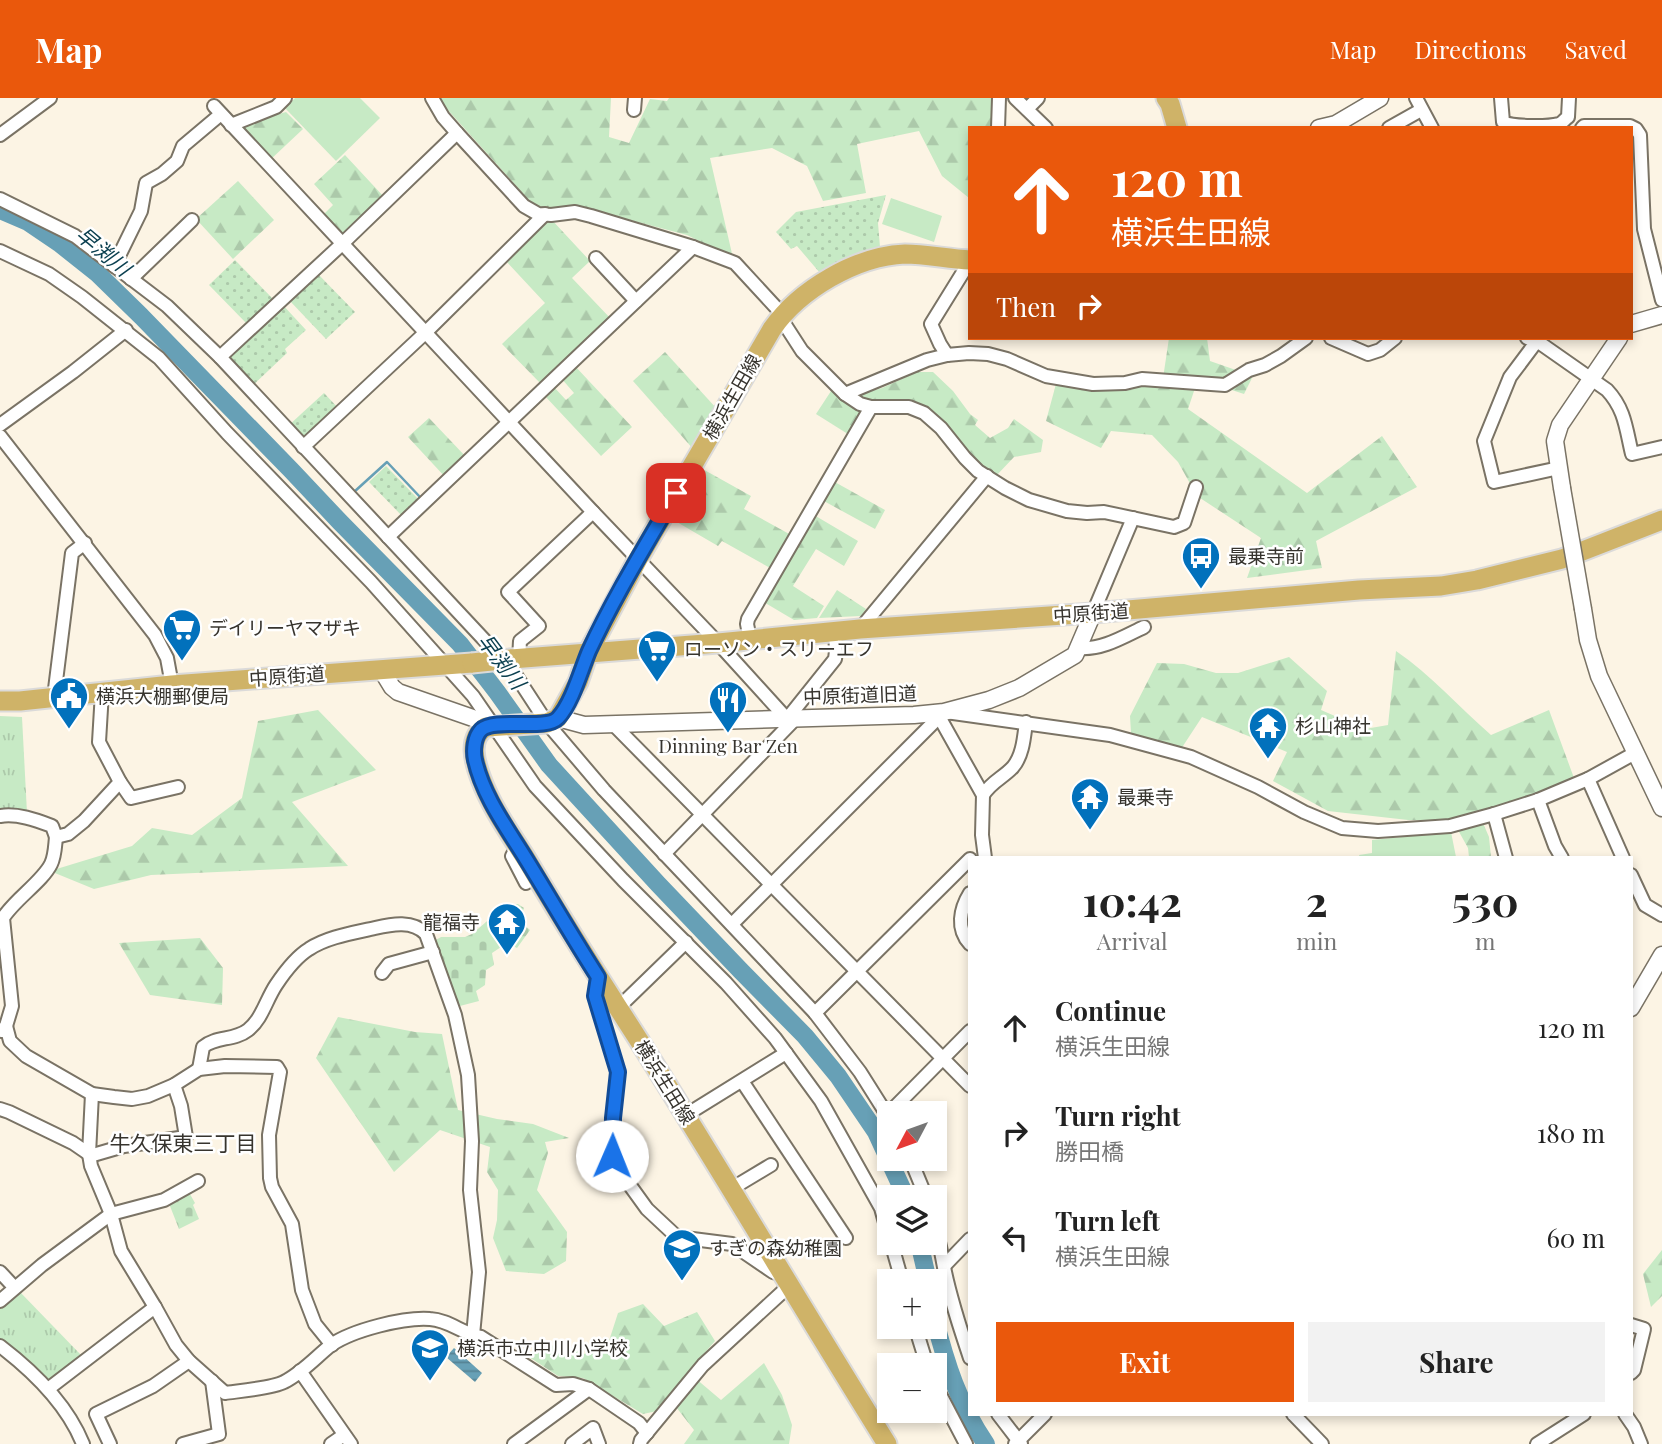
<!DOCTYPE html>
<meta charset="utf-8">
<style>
:root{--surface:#fff;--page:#f2f2f2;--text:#222;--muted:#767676;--accent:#ea580c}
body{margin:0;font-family:"Playfair Display","Noto Sans JP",serif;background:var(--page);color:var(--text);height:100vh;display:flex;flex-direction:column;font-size:26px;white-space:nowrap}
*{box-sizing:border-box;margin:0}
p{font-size:23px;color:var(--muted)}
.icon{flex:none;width:38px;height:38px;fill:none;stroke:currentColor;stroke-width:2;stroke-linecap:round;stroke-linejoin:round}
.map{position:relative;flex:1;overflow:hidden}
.side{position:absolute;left:968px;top:758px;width:665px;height:560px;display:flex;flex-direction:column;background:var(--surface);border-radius:0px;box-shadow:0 4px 10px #0003}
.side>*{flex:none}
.banner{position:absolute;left:968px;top:28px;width:665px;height:214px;border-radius:0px;box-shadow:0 4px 10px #0003;background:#ea580c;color:#fff;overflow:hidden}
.needle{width:46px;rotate:229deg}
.buttons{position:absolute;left:877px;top:1003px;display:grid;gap:14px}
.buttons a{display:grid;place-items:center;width:70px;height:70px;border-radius:0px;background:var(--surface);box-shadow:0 4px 10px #0003;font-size:35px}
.pin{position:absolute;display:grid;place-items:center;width:60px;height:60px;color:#fff;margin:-30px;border-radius:14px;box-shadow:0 4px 10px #0006}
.me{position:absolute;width:77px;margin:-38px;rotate:1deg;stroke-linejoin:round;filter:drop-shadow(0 0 5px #0008)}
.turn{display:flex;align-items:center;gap:24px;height:147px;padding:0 28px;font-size:32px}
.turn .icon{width:91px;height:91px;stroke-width:2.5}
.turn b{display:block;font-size:49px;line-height:60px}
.then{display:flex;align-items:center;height:66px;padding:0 28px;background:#0003;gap:14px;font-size:26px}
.eta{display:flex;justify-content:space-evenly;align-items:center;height:119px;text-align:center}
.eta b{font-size:42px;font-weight:700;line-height:49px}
.button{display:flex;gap:14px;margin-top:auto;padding:14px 28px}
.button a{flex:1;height:80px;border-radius:0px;background:var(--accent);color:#fff;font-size:28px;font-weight:700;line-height:80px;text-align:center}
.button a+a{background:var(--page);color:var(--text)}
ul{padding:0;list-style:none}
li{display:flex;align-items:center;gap:21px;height:105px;padding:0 28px}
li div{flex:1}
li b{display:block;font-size:26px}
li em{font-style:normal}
header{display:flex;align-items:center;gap:42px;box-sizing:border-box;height:98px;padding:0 35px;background:var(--accent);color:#fff}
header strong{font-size:33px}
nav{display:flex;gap:38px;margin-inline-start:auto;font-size:24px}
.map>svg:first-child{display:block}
</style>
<header>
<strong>Map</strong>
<nav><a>Map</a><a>Directions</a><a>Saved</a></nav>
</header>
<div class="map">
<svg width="1662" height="1346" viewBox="0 0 1662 1346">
<defs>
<pattern id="grass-dots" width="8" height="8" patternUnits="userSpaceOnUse" patternTransform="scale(1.75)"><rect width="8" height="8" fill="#c7eac5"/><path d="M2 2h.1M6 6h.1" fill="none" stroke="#acc9aa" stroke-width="1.8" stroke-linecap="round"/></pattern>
<pattern id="forest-firs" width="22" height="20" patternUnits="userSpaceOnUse" patternTransform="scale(1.75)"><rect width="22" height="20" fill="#c7eac5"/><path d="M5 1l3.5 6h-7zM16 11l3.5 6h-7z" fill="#acc9aa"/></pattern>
<pattern id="cemetery-stones" width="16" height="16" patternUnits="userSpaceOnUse" patternTransform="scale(1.75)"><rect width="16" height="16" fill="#c7eac5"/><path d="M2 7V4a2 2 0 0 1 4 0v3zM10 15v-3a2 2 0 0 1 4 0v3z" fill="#acc9aa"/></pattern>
<pattern id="park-tufts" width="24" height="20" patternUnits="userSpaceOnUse" patternTransform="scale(1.75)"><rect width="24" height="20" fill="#c7eac5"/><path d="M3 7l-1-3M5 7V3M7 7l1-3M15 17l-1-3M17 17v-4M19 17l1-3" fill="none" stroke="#acc9aa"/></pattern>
<pattern id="water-rules" width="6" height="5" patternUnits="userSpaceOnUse" patternTransform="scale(1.75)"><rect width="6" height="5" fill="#67a0b6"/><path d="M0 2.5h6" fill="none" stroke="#568394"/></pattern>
</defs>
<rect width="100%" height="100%" fill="#fcf4e4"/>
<g fill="url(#grass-dots)">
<path d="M886 97 878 125 880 149 849 159 820 175 797 148 791 151 776 134 796 114Z"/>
<path d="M235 162 274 202 248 227 209 187Z"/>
<path d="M317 175 355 214 326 241 289 202Z"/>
<path d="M281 205 306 232 285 251 287 255 251 289 223 260Z"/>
<path d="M324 295 340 312 304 345 288 328Z"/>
<path d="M386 368 420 403 403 419 369 384Z"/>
</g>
<g fill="url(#forest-firs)">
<path d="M437 0H611L609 39 629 45 650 1 667 3 669 0H991V30H970L969 100 942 78 919 33 857 46 866 95 823 103 807 68 772 50 710 60 733 160 687 137 573 107 543 112 529 102Z"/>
<path d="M286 14 303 31 269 63 237 28Z"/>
<path d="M345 57 384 99 341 139 322 118 333 107 314 86Z"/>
<path d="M238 83 274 122 233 161 196 121Z"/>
<path d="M551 121 590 163 572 180 612 222 542 287 502 246 545 205 506 163Z"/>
<path d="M1169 240H1207L1210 263 1253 278 1244 296 1198 281 1188 311 1307 395 1382 338 1417 389 1316 443 1322 470 1247 480 1261 440 1197 398 1178 364 1152 337 1111 333 1101 350 1046 323 1056 286 1107 291 1162 287Z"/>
<path d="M665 254 717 311 694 352 633 283Z"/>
<path d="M574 267 632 329 601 358 544 297 553 288 566 302 574 295 561 280Z"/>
<path d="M917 274H933L953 293 970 316 978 322 975 327 990 340 1008 330 1014 321 1043 342 1041 354 1014 359 996 378 960 348 922 309 868 304 855 298 882 290Z"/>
<path d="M833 290 865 312 851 338 816 316Z"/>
<path d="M429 320 467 360 446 380 408 339Z"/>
<path d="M699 369 751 398 744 411 791 437 772 471 722 443 718 448 670 420Z"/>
<path d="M833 383 885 412 875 431 822 402Z"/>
<path d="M814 417 858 443 844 468 816 451 793 488 824 508 817 520 794 522 762 503Z"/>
<path d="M837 492 866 511 861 518 819 520Z"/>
<path d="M1396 553C1431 577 1459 609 1491 637L1549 612 1574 680 1493 711 1444 723 1408 722 1328 713 1273 683 1287 654 1202 619 1181 651 1131 635 1130 618 1157 565 1184 566 1216 575H1238L1289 559 1327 593 1321 612 1365 631 1388 627Z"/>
<path d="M318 612 376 672 292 704 348 768 151 777 94 791 50 773 132 748 152 730 192 737 242 700 258 623Z"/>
<path d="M1483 725 1489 739 1491 759H1469L1468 750 1458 732Z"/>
<path d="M200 840 223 870 222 907 150 897 119 845Z"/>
<path d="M338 919 415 934 442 936 458 1012 497 1021 533 1026 569 1040 545 1044 548 1055 537 1092 567 1134 566 1163 544 1176 506 1173 493 1140 497 1122 498 1092 487 1074 490 1049 440 1032 394 1074 316 960Z"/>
<path d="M1662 1152V1198L1651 1209 1643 1176Z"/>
<path d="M643 1206 664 1228 697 1214 715 1243 688 1274 721 1302 764 1265 782 1297 792 1327 789 1346H684L694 1332 676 1309 643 1316 583 1280 558 1278 526 1257 541 1249 565 1246 584 1256 608 1246 618 1215Z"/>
</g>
<g fill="url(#cemetery-stones)">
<path d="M518 806 524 810 520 823 530 832 517 850 507 845 492 855 494 867 486 872 485 887 476 893 479 903 456 909 434 843 441 839H465L472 836 506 807Z"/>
<path d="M187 1091 195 1105 193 1107 199 1121 179 1131 168 1103Z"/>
</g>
<g fill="url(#park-tufts)">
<path d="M0 618 22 619 27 715 0 714Z"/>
<path d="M19 1193 82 1258 46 1285 0 1243V1210Z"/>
</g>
<g fill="#c7eac5">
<path d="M295 0H360L380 20 336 63 285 10Z"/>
<path d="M891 100 942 118 934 144 882 126Z"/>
<path d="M1451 734 1456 759 1360 760 1359 757 1372 755V742Z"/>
</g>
<path fill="url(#water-rules)" d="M454 1250 482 1275 475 1284 446 1259Z"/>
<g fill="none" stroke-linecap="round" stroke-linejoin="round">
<path stroke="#67a0b6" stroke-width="2.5" d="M354 394 387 364 420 399"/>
<g stroke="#67a0b6" stroke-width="18">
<path d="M0 112 28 124 59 145 98 176 141 218 291 372 340 424 460 546 497 594 549 667 658 786 741 873 805 938 838 978 876 1034 906 1099"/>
<path d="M919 1144 928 1183"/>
<path d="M934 1219C946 1266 959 1307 986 1346"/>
</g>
<g stroke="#7a7365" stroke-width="16">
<g id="minor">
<path d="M432 0 443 19 457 35 524 108 538 116 551 117 575 114 591 118 693 149 735 165 782 216"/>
<path d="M1015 0 1046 30"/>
<path d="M1416 0 1432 30"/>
<path d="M1501 0 1503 24C1513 29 1547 29 1559 26 1562 25 1565 21 1568 19L1569 0"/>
<path d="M214 8 593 414 718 545 787 621 835 561 836 553 835 534"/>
<path d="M1027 11 1038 0"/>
<path d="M634 12 635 0"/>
<path d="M231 27 276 9 285 0"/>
<path d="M998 30 999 0"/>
<path d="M1389 30 1421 12"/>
<path d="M1582 30 1584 28H1630L1636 31 1640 37 1644 131 1662 202"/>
<path d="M0 37 50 0"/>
<path d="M0 101 75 138 167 208 220 259 342 146 457 35"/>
<path d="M0 153 49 176 82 199 159 260 227 335 371 484 473 598 535 688 623 782 726 885 775 940 821 1003 881 1110 889 1139"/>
<path d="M596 160 636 203"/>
<path d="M114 168 141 113 146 85 162 76 177 63 183 48 221 16"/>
<path d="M131 181 192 122"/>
<path d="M780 219 802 253 845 296 860 306 871 309H909L924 315 941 330 965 360 978 373 1005 390 1029 402 1067 413 1087 415 1104 414 1174 429 1184 425 1196 389"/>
<path d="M1331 240 1368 256 1380 252 1395 240"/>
<path d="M1527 240 1537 243 1510 279 1484 343 1494 384 1559 370"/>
<path d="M1537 243 1607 292C1625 311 1626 331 1632 356L1662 349"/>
<path d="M947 257 940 246 931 226 970 163"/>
<path d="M220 259 489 547 515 576 547 625 604 692 815 915 860 974 889 1020"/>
<path d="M845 296 927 262 947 257 969 255 988 256 1007 261 1046 278 1093 286 1125 285 1142 281 1225 287 1249 272 1265 267 1281 258 1306 240"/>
<path d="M0 327 73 274 126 232"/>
<path d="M0 338 155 537 167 560 172 587"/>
<path d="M303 349 425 235 545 116"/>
<path d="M388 439 693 149"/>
<path d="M1093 515 1133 420"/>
<path d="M860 531 987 378"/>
<path d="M750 541 747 526 748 521 871 309"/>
<path d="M1079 550C1102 552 1123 539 1144 529"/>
<path d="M519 561 520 543 539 528 508 494 593 414"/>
<path d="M54 599 72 455 85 445"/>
<path d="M946 614 1110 637 1191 659 1258 689 1304 714 1342 730 1378 733 1450 728 1494 716 1538 702 1588 681 1635 655"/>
<path d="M937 615 983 697 982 737 985 760"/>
<path d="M612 625 970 988"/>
<path d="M1588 681 1623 760"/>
<path d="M120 684 131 700 178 689"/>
<path d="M983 697C992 683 1003 680 1013 669 1023 657 1024 639 1026 624"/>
<path d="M1538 702 1555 748 1562 760"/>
<path d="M1494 716 1506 760"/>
<path d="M0 718C17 715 36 722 52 728L56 739 68 736 84 723 120 684 99 644 102 594"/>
<path d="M518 747 512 758 526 785"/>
<path d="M664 756 796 620"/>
<path d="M1631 777 1645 807 1662 817"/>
<path d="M970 795C960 811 956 831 970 846"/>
<path d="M732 826 939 619"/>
<path d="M382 875 389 866 433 854"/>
<path d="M598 879 595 898 618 974 613 1020V1058L621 1075 647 1111 677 1139 732 1146 773 1174 782 1177"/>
<path d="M618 910 686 844"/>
<path d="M815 915 970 761"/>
<path d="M6 928 10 943 26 958 92 996 114 999 132 1001 148 998 174 987 199 971 225 968 277 969 280 974 269 1037 270 1080 272 1089 292 1126 302 1192 315 1226 332 1247"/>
<path d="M2 933 6 928 12 908 3 820C15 801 42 784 51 766 55 758 55 748 56 739"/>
<path d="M199 971 203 949C216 938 234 943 248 932 262 921 266 902 276 887 284 875 296 859 309 851 327 839 353 835 375 830 392 826 413 822 426 836L455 917 468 977 472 1043 470 1092 479 1174 473 1237"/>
<path d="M742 983 846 1140"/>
<path d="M92 996 89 1056 91 1068 111 1116 121 1153 155 1209 176 1247 189 1263 225 1295C239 1293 273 1290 284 1284 302 1275 316 1259 331 1247 353 1232 404 1219 430 1221 449 1222 463 1236 481 1239L556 1287 573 1286 589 1291 639 1325 647 1335"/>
<path d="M0 1011 9 1014 73 1045 89 1056 93 1057 124 1048 186 1039 181 1008 174 987"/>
<path d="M889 1015 970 933"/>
<path d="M686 1017 786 955"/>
<path d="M910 1060 926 1099"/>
<path d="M731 1091 771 1067"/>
<path d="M934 1125C939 1140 941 1154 944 1169 950 1200 960 1230 970 1260"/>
<path d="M891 1144 902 1183"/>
<path d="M944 1168 970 1141"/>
<path d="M0 1174 14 1189"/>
<path d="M0 1203 42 1167 111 1116 164 1102 198 1083"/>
<path d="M1631 1227 1644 1231 1634 1272 1631 1275"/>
<path d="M915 1228 927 1267"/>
<path d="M0 1248C34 1274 67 1306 83 1346"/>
<path d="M300 1273 351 1346"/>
<path d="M934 1285 966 1346"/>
<path d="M48 1291 155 1209"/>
<path d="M998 1316 1021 1346"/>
<path d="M1293 1316 1322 1346"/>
<path d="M1625 1316 1634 1329 1641 1346"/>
<path d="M110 1346 96 1316 153 1288 189 1263"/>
<path d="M183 1346 219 1336 212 1283"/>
<path d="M331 1346 344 1337"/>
<path d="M514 1346 589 1291"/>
<path d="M572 1346 593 1330 599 1346"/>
<path d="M640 1346 641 1342 703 1267 790 1187"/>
<path d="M1015 1346 1045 1316"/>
<path d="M1537 1346 1584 1316"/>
</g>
</g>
<g stroke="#7a7365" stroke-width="19">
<g id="tertiary">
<path d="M1319 30 1336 26 1380 0"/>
<path d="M1631 226 1662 217"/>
<path d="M1562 390 1555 343 1560 327 1619 240"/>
<path d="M1583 511 1588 542 1599 578 1662 710"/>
<path d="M381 571 392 589 398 594 493 627"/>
<path d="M558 620 584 627 914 617 944 614 989 602 1019 590 1075 557 1093 515"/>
<path d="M1631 910 1662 857"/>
</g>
</g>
<g stroke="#dbdad9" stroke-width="23">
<g id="primary">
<path d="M1166 0 1170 6 1177 30"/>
<path d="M511 561 718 545 860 531 1093 515 1359 492 1441 488 1477 482 1562 461 1662 422"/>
<path d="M0 603H20L172 587 472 565"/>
<path d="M887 1346C804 1213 724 1077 640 944 602 885 564 825 528 764 512 738 492 711 481 681 475 665 467 640 486 629L547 625 558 620 578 584 588 555 638 461 772 231C799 192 856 158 905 156 926 156 948 161 970 162"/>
</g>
</g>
<use href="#minor" stroke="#fff" stroke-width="12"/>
<use href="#tertiary" stroke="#fff" stroke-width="16"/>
<use href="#primary" stroke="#cfb368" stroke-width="19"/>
<g stroke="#7a7365" stroke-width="19" stroke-linecap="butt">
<path id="tertiary-bridge" d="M1562 390 1583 511"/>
</g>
<g stroke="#dbdad9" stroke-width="23" stroke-linecap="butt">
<path id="primary-bridge" d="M472 565 511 561"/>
</g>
<use href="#tertiary-bridge" stroke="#fff" stroke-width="16"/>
<use href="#primary-bridge" stroke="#cfb368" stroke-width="19"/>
</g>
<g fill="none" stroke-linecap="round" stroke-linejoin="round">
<g stroke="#114b97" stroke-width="18">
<path id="route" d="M612 1058 613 1020 618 974 595 898 598 879C573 840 550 800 526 761 507 730 483 698 475 662 473 653 474 639 481 632 495 619 546 633 558 620 572 605 581 572 589 553 614 499 646 447 676 395"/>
</g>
<use href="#route" stroke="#1a73e8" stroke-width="12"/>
</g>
<defs>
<g id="bus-pin" transform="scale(2.0125)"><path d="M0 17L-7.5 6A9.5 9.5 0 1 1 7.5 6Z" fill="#0271bc" stroke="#fff"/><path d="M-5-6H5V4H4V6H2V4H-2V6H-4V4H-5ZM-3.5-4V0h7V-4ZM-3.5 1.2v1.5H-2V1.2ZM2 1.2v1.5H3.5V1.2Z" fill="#fff"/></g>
<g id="supermarket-pin" transform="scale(2.0125)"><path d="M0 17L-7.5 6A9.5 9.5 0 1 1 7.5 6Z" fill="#0271bc" stroke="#fff"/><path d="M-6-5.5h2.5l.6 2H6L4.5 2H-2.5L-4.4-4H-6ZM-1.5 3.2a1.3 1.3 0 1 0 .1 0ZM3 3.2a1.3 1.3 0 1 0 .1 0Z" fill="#fff"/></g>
<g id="civic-pin" transform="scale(2.0125)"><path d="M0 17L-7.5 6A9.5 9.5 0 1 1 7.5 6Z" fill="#0271bc" stroke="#fff"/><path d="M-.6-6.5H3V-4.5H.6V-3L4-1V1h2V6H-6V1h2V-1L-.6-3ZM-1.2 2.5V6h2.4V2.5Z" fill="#fff"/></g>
<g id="restaurant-pin" transform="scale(2.0125)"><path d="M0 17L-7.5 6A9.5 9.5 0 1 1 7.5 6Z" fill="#0271bc" stroke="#fff"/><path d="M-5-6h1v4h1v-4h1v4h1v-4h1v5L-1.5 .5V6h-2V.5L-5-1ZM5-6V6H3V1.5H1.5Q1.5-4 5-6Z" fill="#fff"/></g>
<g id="temple-pin" transform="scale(2.0125)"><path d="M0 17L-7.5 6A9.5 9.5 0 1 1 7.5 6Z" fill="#0271bc" stroke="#fff"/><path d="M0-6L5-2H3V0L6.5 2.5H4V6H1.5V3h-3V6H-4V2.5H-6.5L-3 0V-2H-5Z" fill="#fff"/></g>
<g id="school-pin" transform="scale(2.0125)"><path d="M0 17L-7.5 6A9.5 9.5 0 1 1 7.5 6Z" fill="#0271bc" stroke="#fff"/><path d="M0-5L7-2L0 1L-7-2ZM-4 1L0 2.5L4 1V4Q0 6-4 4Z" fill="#fff"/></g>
</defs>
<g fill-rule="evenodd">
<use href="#bus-pin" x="1201" y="458"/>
<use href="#supermarket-pin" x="182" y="530"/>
<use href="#supermarket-pin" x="657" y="551"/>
<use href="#civic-pin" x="69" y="598"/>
<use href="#restaurant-pin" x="728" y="602"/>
<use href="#temple-pin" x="1268" y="628"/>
<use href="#temple-pin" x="1090" y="699"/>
<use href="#temple-pin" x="507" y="824"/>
<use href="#school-pin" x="682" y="1150"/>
<use href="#school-pin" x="430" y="1250"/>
</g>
<g text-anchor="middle" stroke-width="5" stroke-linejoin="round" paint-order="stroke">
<g font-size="19" fill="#37342e" stroke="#fff">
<text transform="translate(732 299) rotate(-60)" y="7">横浜生田線</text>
<text transform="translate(1091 515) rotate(-4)" y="7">中原街道</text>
<text transform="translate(287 578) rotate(-4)" y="7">中原街道</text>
<text transform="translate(860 597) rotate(-2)" y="7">中原街道旧道</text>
<text transform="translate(665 984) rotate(58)" y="7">横浜生田線</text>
</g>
<g font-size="19" fill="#37342e" stroke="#fff" text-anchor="start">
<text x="1228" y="465">最乗寺前</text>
<text x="209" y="537">デイリーヤマザキ</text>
<text x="684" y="558">ローソン・スリーエフ</text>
<text x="96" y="605">横浜大棚郵便局</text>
<text x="1295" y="635">杉山神社</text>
<text x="728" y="655" text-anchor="middle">Dinning Bar Zen</text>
<text x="1117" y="706">最乗寺</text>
<text x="480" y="831" text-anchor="end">龍福寺</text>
<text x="709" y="1157">すぎの森幼稚園</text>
<text x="457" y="1257">横浜市立中川小学校</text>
</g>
<g font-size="21" font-style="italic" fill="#0c4050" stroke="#fff">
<text transform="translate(103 154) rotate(40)" y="7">早渕川</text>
<text transform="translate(501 564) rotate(53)" y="7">早渕川</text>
</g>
<g font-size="21" fill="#37342e" stroke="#fff">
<text x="183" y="1053">牛久保東三丁目</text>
</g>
</g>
</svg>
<div class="buttons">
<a><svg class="needle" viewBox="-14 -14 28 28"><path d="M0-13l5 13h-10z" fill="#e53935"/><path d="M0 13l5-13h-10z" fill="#767676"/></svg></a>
<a><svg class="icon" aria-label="layers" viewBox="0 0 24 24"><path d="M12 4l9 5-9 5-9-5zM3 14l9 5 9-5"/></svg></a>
<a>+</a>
<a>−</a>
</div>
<div class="pin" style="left:676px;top:395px;background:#d93025"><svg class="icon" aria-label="arrive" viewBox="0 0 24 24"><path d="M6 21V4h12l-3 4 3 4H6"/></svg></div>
<svg class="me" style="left:612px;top:1058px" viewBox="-20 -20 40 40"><circle r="19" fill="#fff"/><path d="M0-13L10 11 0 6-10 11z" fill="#1a73e8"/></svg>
<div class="banner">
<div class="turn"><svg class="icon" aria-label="ahead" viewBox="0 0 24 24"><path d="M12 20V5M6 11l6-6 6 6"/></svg><div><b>120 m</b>横浜生田線</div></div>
<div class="then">Then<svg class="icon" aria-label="right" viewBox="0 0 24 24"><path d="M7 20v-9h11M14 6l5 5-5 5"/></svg></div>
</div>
<section class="side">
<div class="eta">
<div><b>10:42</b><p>Arrival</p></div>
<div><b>2</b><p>min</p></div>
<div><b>530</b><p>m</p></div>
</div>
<ul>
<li><svg class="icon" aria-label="ahead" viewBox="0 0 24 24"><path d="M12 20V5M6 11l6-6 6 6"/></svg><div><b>Continue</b><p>横浜生田線</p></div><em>120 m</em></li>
<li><svg class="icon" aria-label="right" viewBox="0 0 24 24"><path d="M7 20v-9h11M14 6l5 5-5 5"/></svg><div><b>Turn right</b><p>勝田橋</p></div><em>180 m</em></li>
<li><svg class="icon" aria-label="left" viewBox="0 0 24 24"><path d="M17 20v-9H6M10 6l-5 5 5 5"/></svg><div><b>Turn left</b><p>横浜生田線</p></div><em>60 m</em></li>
</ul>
<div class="button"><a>Exit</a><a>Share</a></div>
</section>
</div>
